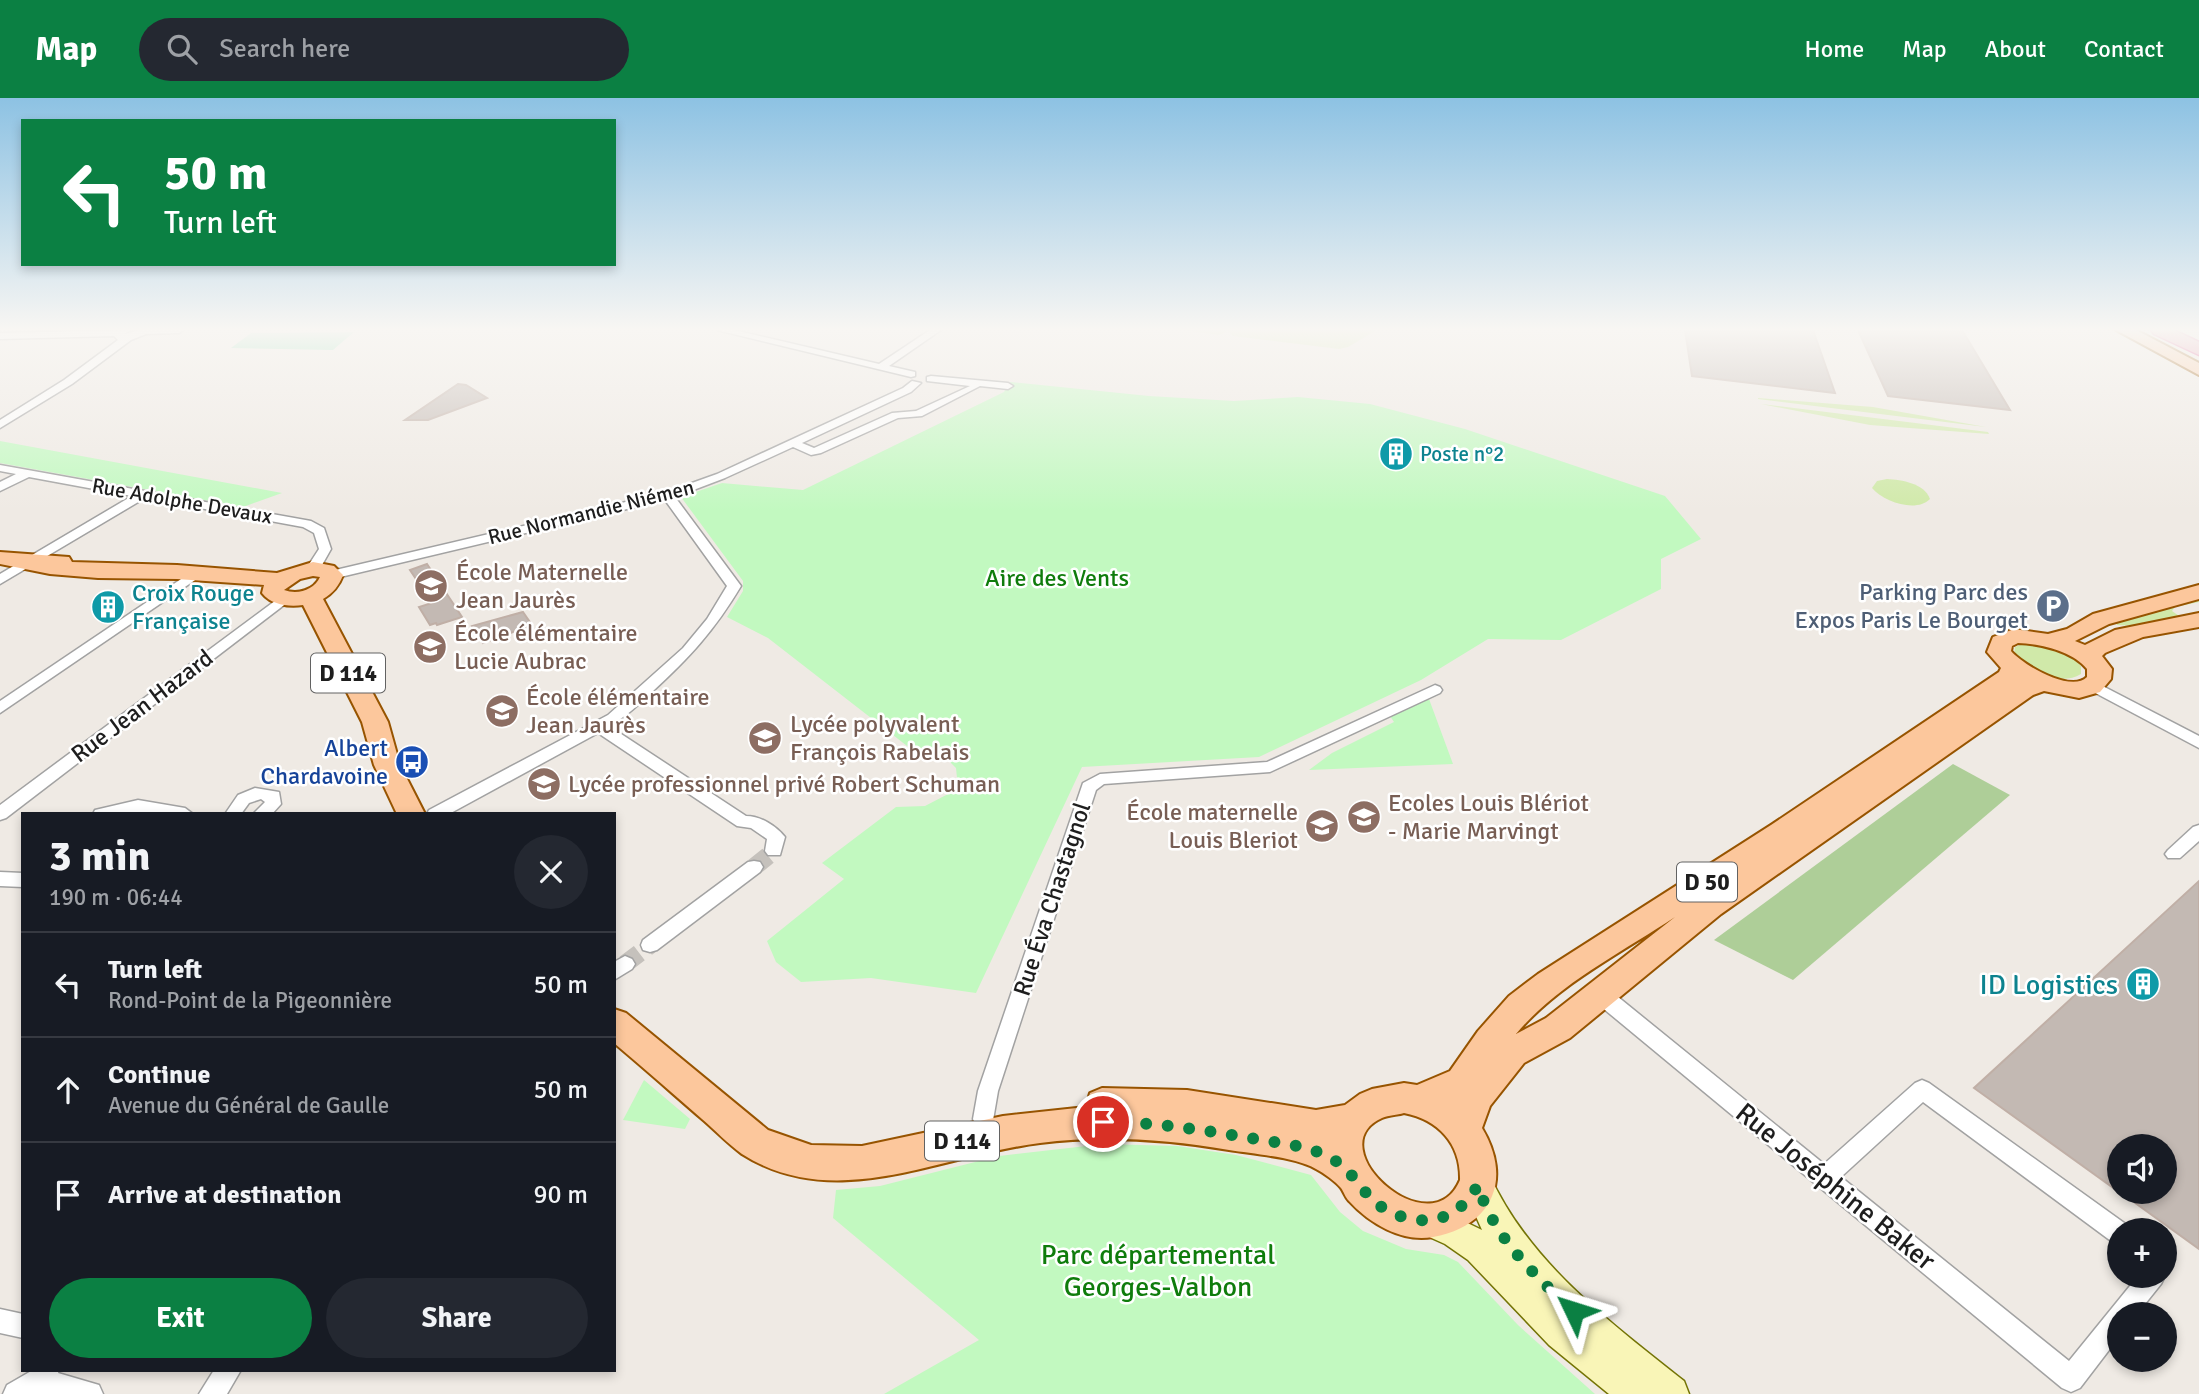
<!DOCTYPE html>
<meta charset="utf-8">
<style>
:root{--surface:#171b24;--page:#242831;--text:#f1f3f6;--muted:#9ea1a6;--line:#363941;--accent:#0b8043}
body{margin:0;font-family:Signika,sans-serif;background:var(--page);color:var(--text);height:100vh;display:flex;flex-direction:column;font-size:26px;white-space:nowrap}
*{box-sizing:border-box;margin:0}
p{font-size:23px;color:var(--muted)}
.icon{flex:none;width:38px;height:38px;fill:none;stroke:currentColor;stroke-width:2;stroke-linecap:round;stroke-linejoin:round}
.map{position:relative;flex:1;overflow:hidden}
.sheet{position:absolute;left:21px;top:714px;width:595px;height:560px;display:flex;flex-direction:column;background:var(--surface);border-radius:0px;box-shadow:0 4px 10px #0003}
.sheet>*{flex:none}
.hud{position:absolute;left:21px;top:21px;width:595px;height:147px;border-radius:0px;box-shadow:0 4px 10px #0003;background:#0b8043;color:#fff;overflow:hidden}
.buttons{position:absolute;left:2107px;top:1036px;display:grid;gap:14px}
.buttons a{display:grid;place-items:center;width:70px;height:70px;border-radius:50%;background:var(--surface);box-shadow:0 4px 10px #0003;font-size:35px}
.pin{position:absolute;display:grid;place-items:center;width:60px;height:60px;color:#fff;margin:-30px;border:4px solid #fff;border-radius:50%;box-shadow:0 2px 7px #0007}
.me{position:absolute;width:77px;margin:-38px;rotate:311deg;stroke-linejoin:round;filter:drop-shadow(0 0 5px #0008)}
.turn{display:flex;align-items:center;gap:24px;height:147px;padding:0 28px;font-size:32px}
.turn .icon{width:91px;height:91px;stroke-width:2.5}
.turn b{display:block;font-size:49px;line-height:60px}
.round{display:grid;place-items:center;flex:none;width:74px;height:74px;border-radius:37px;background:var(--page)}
.head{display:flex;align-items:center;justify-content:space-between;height:119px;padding:0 28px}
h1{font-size:42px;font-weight:700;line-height:52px}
.cta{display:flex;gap:14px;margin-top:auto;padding:14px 28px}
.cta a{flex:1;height:80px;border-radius:42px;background:var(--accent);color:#fff;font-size:28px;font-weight:700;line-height:80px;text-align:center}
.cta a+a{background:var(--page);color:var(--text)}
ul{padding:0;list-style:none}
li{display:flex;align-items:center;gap:21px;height:105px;padding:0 28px;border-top:2px solid var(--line)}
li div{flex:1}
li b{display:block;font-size:26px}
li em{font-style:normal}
header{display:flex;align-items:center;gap:42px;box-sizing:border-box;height:98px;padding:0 35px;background:var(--accent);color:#fff}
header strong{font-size:33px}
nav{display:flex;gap:38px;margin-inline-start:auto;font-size:24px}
.search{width:490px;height:63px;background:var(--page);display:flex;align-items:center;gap:18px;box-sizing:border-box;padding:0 24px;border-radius:38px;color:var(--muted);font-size:26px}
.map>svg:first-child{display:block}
</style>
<header>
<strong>Map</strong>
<div class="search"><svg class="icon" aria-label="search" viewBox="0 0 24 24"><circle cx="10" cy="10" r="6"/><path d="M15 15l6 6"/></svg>Search here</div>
<nav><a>Home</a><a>Map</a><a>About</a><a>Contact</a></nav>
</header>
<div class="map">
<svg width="2199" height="1296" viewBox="0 0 2199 1296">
<rect width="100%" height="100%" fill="#efeae4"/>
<g fill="#d0e9a9">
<path d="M1182 232H1377L1348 249 1339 251 1233 238 1228 233 1219 237Z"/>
<path d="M1758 300 1873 309 1986 329 1758 301Z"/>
<path d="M1761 306 1988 334 1989 336 1870 327Z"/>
<path d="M1887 381C1902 382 1924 385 1930 401 1916 415 1884 404 1872 390L1877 383Z"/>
<path d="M2199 501V504L2175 509 2172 513 2182 520 2135 528 2117 527 2116 524Z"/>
<path d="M2025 545C2045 547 2069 550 2081 568V576C2057 590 2032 570 2014 557L2015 549Z"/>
</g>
<path fill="#aece98" d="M1953 666 2010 697 1793 882 1714 842Z"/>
<g fill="#c2f9c0">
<path d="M1010 284 1149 298 1234 303 1298 299 1370 306 1465 331 1665 398 1701 441 1661 461V491L1561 542 1488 541 1421 582 1259 659 1082 669 976 895 871 880 801 884 776 864 767 843 844 781 822 765 896 709 925 708 950 695 957 680 956 670 942 656 911 651 768 540 727 519 743 493V483L681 399 722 385 803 392 1004 294Z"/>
<path d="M0 343 282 395 243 409 0 365Z"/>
<path d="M1429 601 1453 666 1309 672 1332 655 1394 624 1390 618Z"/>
<path d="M644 982 690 1021 685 1031 623 1022Z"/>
<path d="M1104 1046 1177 1048 1236 1057 1311 1077 1340 1114 1363 1133 1406 1151 1444 1157 1458 1164 1518 1227 1595 1296H884L979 1242 833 1120 836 1092 880 1088 999 1058Z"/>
</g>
<path fill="#81deb0" d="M354 234 333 252 231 250 251 235Z"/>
<g fill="#c3b9b3" stroke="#c0afa6" stroke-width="2">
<path d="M1685 232H1813L1835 295 1692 278Z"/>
<path d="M1858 232H1962L2010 312 1888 298Z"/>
<path d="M458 286 466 287 487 300 428 322H405Z"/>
<path d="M427 466 462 519 437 527 436 525 430 527 419 509 432 505 410 472Z"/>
<path d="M523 514 532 527 483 545 472 528Z"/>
<path d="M2199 783V1151L2120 1094H2165V1048H2119V1094L1974 990Z"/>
</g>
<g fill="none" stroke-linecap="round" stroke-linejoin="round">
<g stroke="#c5c1bc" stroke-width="18" stroke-dasharray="18 9" stroke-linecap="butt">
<path d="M754 769 774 753"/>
<path d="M625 866 650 847"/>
</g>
<g stroke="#a2a2a2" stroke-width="3">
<g id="minor">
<path d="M131 232 124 236 140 232H184L179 235 146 236 131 242 72 286 0 330V322L64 282 118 242 114 238 0 241V235Z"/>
<path d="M717 232H734L879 266 930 232H941L889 268 915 274V278L911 279Z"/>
<path d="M931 278 1008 285 1013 288 1008 291 980 288 922 318 898 320 821 355 811 357 793 349 725 380 675 399 741 488C714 533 690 559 652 594 639 606 626 619 609 628L746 718C761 718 776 728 785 739L780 757H768L765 753 767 741 751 730 737 728 598 635 449 716H427L429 712 608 617 683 550 707 521 727 488 665 402 332 481 325 477 327 474 664 395 717 376 903 290 912 283 921 285 911 294 802 345 814 350 892 315 916 313 970 288 927 283V279Z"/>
<path d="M0 367 311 423 324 430 331 451 318 474H308L306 471 319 451 314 435 303 429 145 400 0 486V476L132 398 29 379 0 393V384L16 376 0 373Z"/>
<path d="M196 471 203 475 201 478 0 615V603Z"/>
<path d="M283 497 288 498 290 501 288 504 6 720 0 722V707Z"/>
<path d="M2091 582 2199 638V650L2086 590 2084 587Z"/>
<path d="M1435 587 1440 589 1442 592 1440 595 1270 674 1104 686 1096 692 998 993 992 1028 984 1031 976 1028 973 1021 978 993 1083 685 1100 676 1267 664Z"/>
<path d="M255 690 279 694 281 706 272 716H253L265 704 261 701 249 705 241 716H225L238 697Z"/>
<path d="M138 702 185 710 193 716 138 714 93 716 95 712Z"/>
<path d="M2199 727V743L2180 760H2168L2165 756 2168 752 2193 729Z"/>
<path d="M754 763 760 764 763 769 760 774 657 852 650 854 643 852 641 847 643 842 748 764Z"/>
<path d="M0 774 23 775V789L0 788Z"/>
<path d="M625 858 632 861 635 866 632 871 614 882V864Z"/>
<path d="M1600 888 1607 890 1824 1066 1915 985 1922 982 1929 985 2127 1127 2129 1132H2119V1146L2111 1143 1923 1004 1841 1079 2069 1263 2138 1178H2165L2161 1186 2137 1216H2119V1239L2080 1290 2071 1294 2062 1290 1593 902 1590 896 1593 890Z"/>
<path d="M0 1211 23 1216V1240L0 1235Z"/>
<path d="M33 1272H59L58 1275 99 1287 103 1296H3L7 1287Z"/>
<path d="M214 1272H241L227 1296H199Z"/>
</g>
</g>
<g stroke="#747405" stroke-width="3">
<path id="secondary" d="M1478 1072 1489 1076C1529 1165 1610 1224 1684 1283L1689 1296H1609L1549 1247 1468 1162 1445 1146 1416 1133 1411 1122 1416 1111 1428 1106 1482 1132 1462 1087 1467 1076Z"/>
</g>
<g stroke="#975400" stroke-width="4">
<g id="primary">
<path d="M2116 232H2136L2199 265V277Z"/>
<path d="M0 454 69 459 72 464 177 467 277 475 313 464 334 468 343 477C339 488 333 495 323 501L388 624 400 667 425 716H397L374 667 362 624 303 507C289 509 271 507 262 495L264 487 177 481 98 480 50 476 0 466ZM313 478 320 479C314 492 298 497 284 492L300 481Z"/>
<path d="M2199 487V501L2109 526 2075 543 2085 547 2115 532 2199 515V529L2143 539 2105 555 2102 558 2112 571 2111 581 2100 594 2079 600 2044 593 2033 597 1721 816 1570 940 1524 965 1490 1008 1482 1030C1513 1082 1492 1128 1433 1139 1402 1145 1369 1125 1349 1103 1345 1099 1344 1094 1341 1090 1336 1084 1324 1075 1316 1071 1295 1059 1254 1056 1229 1052 1165 1041 1103 1037 1040 1045 941 1057 836 1116 742 1056 728 1046 715 1032 702 1021 673 996 644 970 614 945V911L626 915 768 1032 811 1047 862 1048 1003 1018 1086 1009 1090 995 1102 990 1187 992 1316 1012 1345 1007 1360 996 1372 991 1404 985 1417 987 1450 973 1478 933 1509 898 1538 876 1771 727 1999 574 2001 570 1987 554 1993 539 2014 531 2048 536 2067 531 2093 516ZM2018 545C2041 546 2072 553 2087 571V579C2071 595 2023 567 2011 553L2012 548ZM1675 819 1546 920 1516 936C1558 886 1621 855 1675 819ZM1404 1015C1439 1022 1461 1046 1460 1082 1431 1151 1317 1049 1382 1020 1389 1017 1397 1017 1404 1015Z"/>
</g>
</g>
<g stroke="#d92477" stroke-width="3">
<path id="motorway" d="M2151 232H2174L2199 244V257L2154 236Z"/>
</g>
<use href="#minor" fill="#fff" fill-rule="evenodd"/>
<use href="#secondary" fill="#f9f5b7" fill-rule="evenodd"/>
<use href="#primary" fill="#fcc79c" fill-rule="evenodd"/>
<use href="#motorway" fill="#e68ba6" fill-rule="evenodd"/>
</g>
<linearGradient id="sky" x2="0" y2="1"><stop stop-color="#8dc2e3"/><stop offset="0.56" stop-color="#f8f6f3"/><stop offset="1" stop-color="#f8f6f3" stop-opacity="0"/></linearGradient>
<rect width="2199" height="413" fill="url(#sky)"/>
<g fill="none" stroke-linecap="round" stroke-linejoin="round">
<path stroke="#0b8043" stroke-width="12" stroke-dasharray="0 21.6" d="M1103 1024C1157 1024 1209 1033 1262 1042 1285 1046 1309 1048 1329 1059 1362 1076 1362 1109 1407 1120 1440 1128 1462 1114 1478 1087 1493 1139 1535 1178 1574 1213"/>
</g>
<defs>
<g id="building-disc" transform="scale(1.75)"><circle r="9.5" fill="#0f9aa8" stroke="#fff"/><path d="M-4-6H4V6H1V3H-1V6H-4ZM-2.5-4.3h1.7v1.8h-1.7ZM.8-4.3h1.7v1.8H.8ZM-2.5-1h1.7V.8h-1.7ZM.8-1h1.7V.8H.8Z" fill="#fff"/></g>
<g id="school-disc" transform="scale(1.75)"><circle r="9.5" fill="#8d6e63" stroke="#fff"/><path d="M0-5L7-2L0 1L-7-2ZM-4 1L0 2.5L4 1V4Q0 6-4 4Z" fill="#fff"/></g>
<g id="parking-disc" transform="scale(1.75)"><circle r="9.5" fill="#5c6f8a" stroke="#fff"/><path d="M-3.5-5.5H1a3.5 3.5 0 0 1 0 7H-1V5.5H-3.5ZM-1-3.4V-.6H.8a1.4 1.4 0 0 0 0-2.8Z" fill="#fff"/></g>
<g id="bus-disc" transform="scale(1.75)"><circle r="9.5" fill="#1a4fb4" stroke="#fff"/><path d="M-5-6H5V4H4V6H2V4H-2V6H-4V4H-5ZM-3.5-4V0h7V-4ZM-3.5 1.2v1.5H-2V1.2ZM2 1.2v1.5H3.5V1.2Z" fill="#fff"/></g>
</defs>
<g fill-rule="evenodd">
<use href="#building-disc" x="1396" y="356"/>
<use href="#school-disc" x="431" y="488"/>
<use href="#parking-disc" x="2053" y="508"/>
<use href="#building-disc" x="108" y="509"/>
<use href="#school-disc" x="430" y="549"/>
<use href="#school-disc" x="502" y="613"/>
<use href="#school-disc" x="765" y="640"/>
<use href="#bus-disc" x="412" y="664"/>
<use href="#school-disc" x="544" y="686"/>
<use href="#school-disc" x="1364" y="719"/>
<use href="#school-disc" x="1322" y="728"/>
<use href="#building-disc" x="2143" y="886"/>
</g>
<g text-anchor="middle" stroke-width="5" stroke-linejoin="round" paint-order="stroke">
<g font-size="21" fill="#0d838f" stroke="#fff" text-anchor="start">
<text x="1420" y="363">Poste n°2</text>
</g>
<g font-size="21" fill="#1e1e1e" stroke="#fff">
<text transform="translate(182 403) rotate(10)" y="7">Rue Adolphe Devaux</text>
<text transform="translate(591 414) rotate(-14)" y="7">Rue Normandie Niémen</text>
</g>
<g fill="#fff" stroke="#626262" stroke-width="2">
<rect x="311" y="555.5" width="74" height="39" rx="5"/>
<rect x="1677" y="764.5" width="60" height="39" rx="5"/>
<rect x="925" y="1023.5" width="74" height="39" rx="5"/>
</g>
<g font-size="23" font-weight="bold" fill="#1e1e1e">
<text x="348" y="583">D 114</text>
<text x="1707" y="792">D 50</text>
<text x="962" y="1051">D 114</text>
</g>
<g font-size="24" fill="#785e54" stroke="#fff" text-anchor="start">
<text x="456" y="482">École Maternelle<tspan x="456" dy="28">Jean Jaurès</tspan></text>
<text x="454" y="543">École élémentaire<tspan x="454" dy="28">Lucie Aubrac</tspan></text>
<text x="526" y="607">École élémentaire<tspan x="526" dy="28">Jean Jaurès</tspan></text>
<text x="790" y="634">Lycée polyvalent<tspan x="790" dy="28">François Rabelais</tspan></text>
<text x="568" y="694">Lycée professionnel privé Robert Schuman</text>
<text x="1388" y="713">Ecoles Louis Blériot<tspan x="1388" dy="28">- Marie Marvingt</tspan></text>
<text x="1298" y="722" text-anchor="end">École maternelle<tspan x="1298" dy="28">Louis Bleriot</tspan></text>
</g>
<g font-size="24" fill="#0f7c0c" stroke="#fff">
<text x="1057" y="488">Aire des Vents</text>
</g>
<g font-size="24" fill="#4e5e75" stroke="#fff" text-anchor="end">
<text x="2028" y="502">Parking Parc des<tspan x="2028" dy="28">Expos Paris Le Bourget</tspan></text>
</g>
<g font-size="24" fill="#0d838f" stroke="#fff" text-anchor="start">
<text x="132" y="503">Croix Rouge<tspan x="132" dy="28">Française</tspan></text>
</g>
<g font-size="24" fill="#1e1e1e" stroke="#fff">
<text transform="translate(142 608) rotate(-37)" y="8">Rue Jean Hazard</text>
<text transform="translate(1052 801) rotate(-72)" y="8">Rue Éva Chastagnol</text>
</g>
<g font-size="24" fill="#164399" stroke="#fff" text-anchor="end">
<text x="388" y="658">Albert<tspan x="388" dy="28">Chardavoine</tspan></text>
</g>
<g font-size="28" fill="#0d838f" stroke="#fff" text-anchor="end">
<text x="2118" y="896">ID Logistics</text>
</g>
<g font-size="28" fill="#1e1e1e" stroke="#fff">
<text transform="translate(1836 1088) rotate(39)" y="10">Rue Joséphine Baker</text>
</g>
<g font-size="28" fill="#0f7c0c" stroke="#fff">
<text x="1158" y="1166">Parc départemental<tspan x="1158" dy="32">Georges-Valbon</tspan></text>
</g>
</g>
</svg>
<div class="buttons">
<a><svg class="icon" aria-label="sound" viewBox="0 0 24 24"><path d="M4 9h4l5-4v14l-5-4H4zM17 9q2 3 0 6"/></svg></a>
<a>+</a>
<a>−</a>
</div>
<div class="pin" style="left:1103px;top:1024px;background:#d93025"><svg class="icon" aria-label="arrive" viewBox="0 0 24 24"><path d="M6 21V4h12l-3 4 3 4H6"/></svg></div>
<svg class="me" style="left:1574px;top:1213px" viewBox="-20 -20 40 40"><path d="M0-17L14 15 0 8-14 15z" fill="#0b8043" stroke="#fff" stroke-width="4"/></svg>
<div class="hud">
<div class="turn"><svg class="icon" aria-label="left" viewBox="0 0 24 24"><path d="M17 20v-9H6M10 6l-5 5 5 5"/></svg><div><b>50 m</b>Turn left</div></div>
</div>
<section class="sheet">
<div class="head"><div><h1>3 min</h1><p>190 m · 06:44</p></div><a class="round"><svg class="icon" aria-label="close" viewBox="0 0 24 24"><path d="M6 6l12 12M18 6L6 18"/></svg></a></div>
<ul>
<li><svg class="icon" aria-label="left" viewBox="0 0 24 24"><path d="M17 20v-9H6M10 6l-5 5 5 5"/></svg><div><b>Turn left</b><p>Rond-Point de la Pigeonnière</p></div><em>50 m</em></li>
<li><svg class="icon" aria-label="ahead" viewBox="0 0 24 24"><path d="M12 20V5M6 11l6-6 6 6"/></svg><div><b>Continue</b><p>Avenue du Général de Gaulle</p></div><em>50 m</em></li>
<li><svg class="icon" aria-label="arrive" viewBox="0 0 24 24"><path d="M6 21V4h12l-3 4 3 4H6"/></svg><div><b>Arrive at destination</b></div><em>90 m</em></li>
</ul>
<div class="cta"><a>Exit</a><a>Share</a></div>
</section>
</div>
